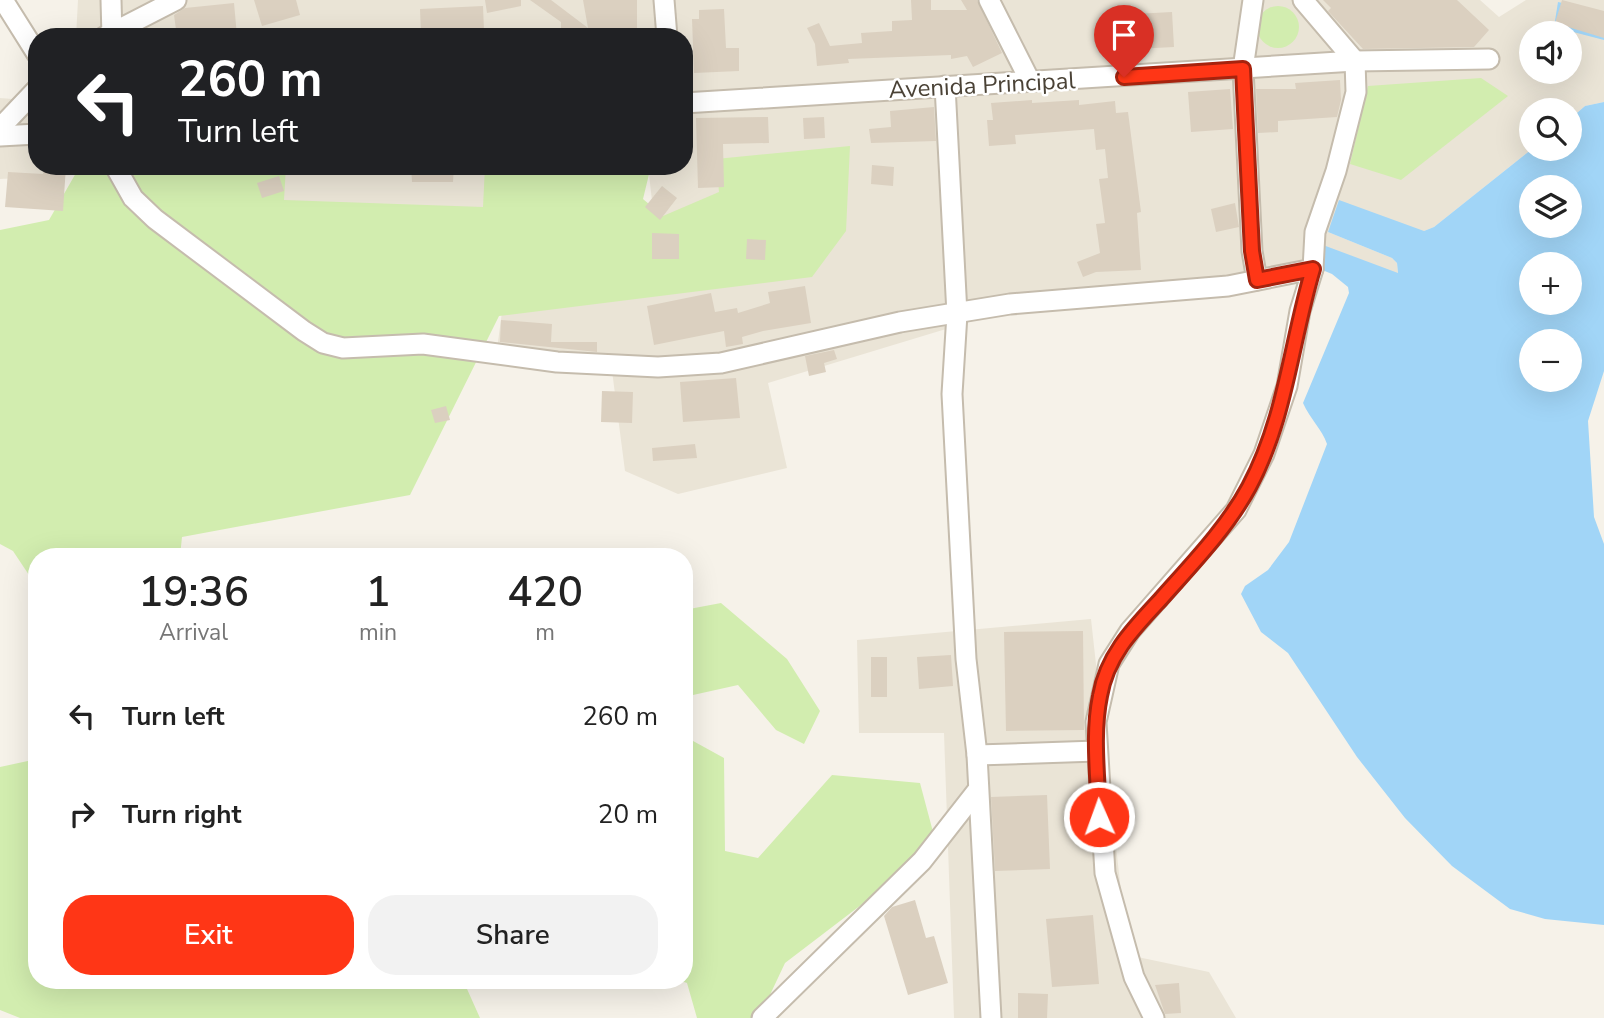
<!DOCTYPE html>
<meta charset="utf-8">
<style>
:root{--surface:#fff;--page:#f2f2f2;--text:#222;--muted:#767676;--accent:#ff3616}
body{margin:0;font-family:"Nunito Sans",sans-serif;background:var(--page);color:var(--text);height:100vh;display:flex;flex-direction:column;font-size:26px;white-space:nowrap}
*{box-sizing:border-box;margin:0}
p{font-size:23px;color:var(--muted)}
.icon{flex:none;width:38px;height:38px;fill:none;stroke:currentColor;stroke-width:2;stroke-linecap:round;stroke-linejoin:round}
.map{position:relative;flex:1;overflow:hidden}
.side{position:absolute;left:28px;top:548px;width:665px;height:441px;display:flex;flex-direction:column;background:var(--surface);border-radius:28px;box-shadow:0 7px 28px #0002}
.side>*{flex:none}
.banner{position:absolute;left:28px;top:28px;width:665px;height:147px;border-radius:28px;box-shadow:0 7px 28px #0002;background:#202124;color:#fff;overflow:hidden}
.buttons{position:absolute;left:1519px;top:21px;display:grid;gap:14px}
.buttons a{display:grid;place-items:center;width:63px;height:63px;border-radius:50%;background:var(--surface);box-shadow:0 7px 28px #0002;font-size:35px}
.pin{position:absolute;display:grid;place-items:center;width:60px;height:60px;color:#fff;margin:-72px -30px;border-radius:50% 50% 50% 0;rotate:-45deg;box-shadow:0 0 7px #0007}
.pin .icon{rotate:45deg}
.me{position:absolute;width:77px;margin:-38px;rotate:358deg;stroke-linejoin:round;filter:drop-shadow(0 0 5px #0008)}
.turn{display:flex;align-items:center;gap:24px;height:147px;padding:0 35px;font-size:32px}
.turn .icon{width:91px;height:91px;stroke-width:2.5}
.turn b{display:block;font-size:49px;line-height:60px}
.eta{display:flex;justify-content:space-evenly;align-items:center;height:119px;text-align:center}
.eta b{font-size:42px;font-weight:600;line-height:49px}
.action{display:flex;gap:14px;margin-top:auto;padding:14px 35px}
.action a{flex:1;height:80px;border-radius:28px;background:var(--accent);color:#fff;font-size:28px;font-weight:600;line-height:80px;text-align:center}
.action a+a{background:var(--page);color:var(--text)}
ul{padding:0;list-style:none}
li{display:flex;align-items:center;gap:21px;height:98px;padding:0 35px}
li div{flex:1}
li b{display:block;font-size:26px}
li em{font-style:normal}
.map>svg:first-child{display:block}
</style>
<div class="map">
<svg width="1604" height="1018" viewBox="0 0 1604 1018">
<rect width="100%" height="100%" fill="#f6f2e9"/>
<g fill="#eae4d6" fill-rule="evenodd">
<path d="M78 0H1480L1499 17 1526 0H1604V102L1585 106 1570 119V110H1531L1532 149 1434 227 1424 231 1328 232 1392 258 1397 263 1398 274 1315 267 1000 308 979 319 768 383 787 468 678 494 625 471 611 363 495 364 506 282 656 235 648 166H684V37H76ZM1531 33H1570V72H1531Z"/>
<path d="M0 98 37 101V166H237L0 179Z"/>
<path d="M251 166H487L491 213 255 209Z"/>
<path d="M1091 619 1128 955 1209 972 1236 1018H954L944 733H859L857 640Z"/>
</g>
<g fill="#d2edaf">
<circle cx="1278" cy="27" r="21"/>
<path d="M1481 78 1508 96 1401 180 1350 164 1368 86Z"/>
<path d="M850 146 846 231 812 277 499 316 410 495 182 537 180 556H37V587L13 551 0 544V230L49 220 80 166H286L284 200 483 207 485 166H651L643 199 663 216 719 192 716 159Z"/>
<path d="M721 603 787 659 820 711 804 744 776 730 738 685 693 695 684 712V610Z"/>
<path d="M684 736 724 758 725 851 758 858 832 775 920 783 937 847 785 963 759 1018H697L687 983 678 980H684Z"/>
<path d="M37 759V980H463L480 1018H20L0 1010V767Z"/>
</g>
<g fill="#a1d5f7" fill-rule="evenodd">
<path d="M1558 2 1604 13V40L1554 27Z"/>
<path d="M1604 102V371L1588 421 1594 517 1604 544V925L1545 919 1510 909 1452 866 1405 818 1357 757 1288 653 1261 632 1241 594 1245 586 1268 570 1289 542 1327 444C1322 429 1310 419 1303 403L1349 293 1348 287 1332 274 1315 267 1323 245 1398 273 1397 263 1392 258 1328 232 1339 200 1424 231 1434 227 1532 149H1570V119L1585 106ZM1531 187H1570V226H1531ZM1531 264H1570V303H1531ZM1531 341H1570V380H1531Z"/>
</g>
<g fill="#dbd0c0">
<path d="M254 0H296L300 15 262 26Z"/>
<path d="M485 0H521V6L487 13Z"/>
<path d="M530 0H551L588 28 583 0H637V37H561V22Z"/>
<path d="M911 0H931V10H967L961 0H977L1002 53 973 67 967 56 951 59V55L848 59 849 63 817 66 815 44 807 28 819 23 830 46 862 43 861 33 892 31V21L912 20Z"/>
<path d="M1323 0H1457L1489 30 1474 47 1363 49 1328 11 1331 8Z"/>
<path d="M1562 0 1604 11V38L1555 23Z"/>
<path d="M234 3 237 36 209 37V33L177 37 174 15 185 8Z"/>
<path d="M483 6 484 31 421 33 420 9Z"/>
<path d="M724 9 726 48H739V71L694 73 692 19H699V10Z"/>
<path d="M1172 12 1174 47 1136 49 1134 14Z"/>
<path d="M1340 80 1341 100 1337 117 1278 121V132L1258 133 1256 89H1296L1295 83Z"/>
<path d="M1230 89 1233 129 1191 132 1188 92Z"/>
<path d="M1032 100V103L1079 100V105L1115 101 1116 113 1128 112 1141 212 1137 213 1141 270 1096 272 1083 277 1077 262 1100 253 1096 224 1105 223 1099 179 1108 178 1105 149 1096 150 1094 129 1015 135 1016 144 989 146 987 120H993L991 103Z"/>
<path d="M934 107 936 141 871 143 869 129 891 127 890 111Z"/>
<path d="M768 117 769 143 723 144 724 187 698 188 696 118Z"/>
<path d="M824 117 825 138 804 139 803 118Z"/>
<path d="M872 165 894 167 893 186 871 184Z"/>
<path d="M44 166H66L63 211 5 207 8 172 43 174Z"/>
<path d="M411 166H454L453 182H412Z"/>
<path d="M279 176 284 191 262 198 257 183Z"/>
<path d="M662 186 677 198 660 220 645 207Z"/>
<path d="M1235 203 1239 227 1216 232 1211 209Z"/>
<path d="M652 233 679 234V259H652Z"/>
<path d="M747 239 766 240 765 260 746 259Z"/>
<path d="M805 286 811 323 763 331 742 337 743 344 726 347 724 331 654 345 647 306 711 293 715 312 737 308 738 313 770 303 768 292Z"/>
<path d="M501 320 552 324 551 342H597V352L500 342Z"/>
<path d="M834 350 837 359 824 363 826 372 809 376 805 356Z"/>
<path d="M736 378 740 418 683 422 680 382Z"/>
<path d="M602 391 633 392 632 423 601 422Z"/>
<path d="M446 406 450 420 435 423 431 410Z"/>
<path d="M695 444 697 458 653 461 652 448Z"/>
<path d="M1083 631 1084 730 1006 731 1004 632Z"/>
<path d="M951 655 953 686 919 689 917 657Z"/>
<rect x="871" y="657" width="16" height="40"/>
<path d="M1047 795 1050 869 995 871 991 797Z"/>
<path d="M915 900 926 938 934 936 948 983 908 995 884 916 892 907Z"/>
<path d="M1093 915 1099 984 1052 987 1046 919Z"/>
<path d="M1179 983 1181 1013 1165 1014 1155 985Z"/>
<path d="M1018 993 1048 994 1047 1018H1018Z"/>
</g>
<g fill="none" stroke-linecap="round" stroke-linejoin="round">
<g stroke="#c5bcad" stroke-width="23">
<g id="minor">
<path d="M3 0 37 54"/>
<path d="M111 0 112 37"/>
<path d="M664 0 667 37"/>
<path d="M989 0 1030 81"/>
<path d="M1253 0 1243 69 1252 251 1257 280"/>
<path d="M104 37 176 0"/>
<path d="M945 86 957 314 952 394 966 659 977 755 991 1018"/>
<path d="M684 103 1355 61 1489 59"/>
<path d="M0 128 37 89"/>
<path d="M0 136 37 134"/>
<path d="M115 166 133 198 155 219 304 331 323 343 343 348 423 344 557 362 658 367 721 363 900 322 1010 304 1228 286 1313 269"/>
<path d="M977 755 1097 751"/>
<path d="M762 1018 922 861 976 792"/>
<path d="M1154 1018 1134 977 1105 873 1096 722 1109 664 1130 631 1236 510 1264 454 1287 386 1300 311 1313 269 1315 232 1336 171 1356 92 1355 61 1303 0"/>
</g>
</g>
<use href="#minor" stroke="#fff" stroke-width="19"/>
</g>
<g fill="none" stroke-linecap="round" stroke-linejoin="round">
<g stroke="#a6230e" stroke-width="18">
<path id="route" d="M1099 817C1098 777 1092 735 1100 696 1107 655 1134 628 1161 599 1192 564 1227 528 1249 487 1286 418 1291 342 1313 269L1257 280 1252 251 1243 69 1124 77"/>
</g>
<use href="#route" stroke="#ff3616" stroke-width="12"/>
</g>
<g text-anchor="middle" stroke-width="5" stroke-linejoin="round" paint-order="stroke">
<g font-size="24" fill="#4a4236" stroke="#fff">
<text transform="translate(982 85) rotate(-3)" y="8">Avenida Principal</text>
</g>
</g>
</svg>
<div class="buttons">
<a><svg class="icon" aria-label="sound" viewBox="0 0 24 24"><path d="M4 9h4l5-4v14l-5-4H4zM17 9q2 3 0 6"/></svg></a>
<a><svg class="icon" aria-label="search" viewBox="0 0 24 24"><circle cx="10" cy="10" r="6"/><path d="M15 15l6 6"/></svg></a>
<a><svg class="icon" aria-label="layers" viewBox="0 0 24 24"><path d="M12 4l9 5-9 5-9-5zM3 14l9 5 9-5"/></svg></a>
<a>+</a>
<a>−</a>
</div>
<div class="pin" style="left:1124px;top:77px;background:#d93025"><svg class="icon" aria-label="arrive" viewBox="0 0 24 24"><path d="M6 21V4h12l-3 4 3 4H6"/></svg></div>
<svg class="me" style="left:1099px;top:817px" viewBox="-20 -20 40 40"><circle r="17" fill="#ff3616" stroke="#fff" stroke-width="3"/><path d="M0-11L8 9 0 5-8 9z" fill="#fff"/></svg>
<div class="banner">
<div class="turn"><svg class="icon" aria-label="left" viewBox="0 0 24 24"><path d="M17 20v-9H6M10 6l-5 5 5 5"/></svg><div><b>260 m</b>Turn left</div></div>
</div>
<section class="side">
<div class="eta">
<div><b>19:36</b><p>Arrival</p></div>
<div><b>1</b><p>min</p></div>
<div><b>420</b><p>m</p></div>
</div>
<ul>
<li><svg class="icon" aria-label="left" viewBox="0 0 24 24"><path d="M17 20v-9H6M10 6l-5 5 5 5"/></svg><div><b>Turn left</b></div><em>260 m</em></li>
<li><svg class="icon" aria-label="right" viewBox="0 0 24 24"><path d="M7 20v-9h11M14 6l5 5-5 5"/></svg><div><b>Turn right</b></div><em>20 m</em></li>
</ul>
<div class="action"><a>Exit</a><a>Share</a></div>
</section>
</div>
